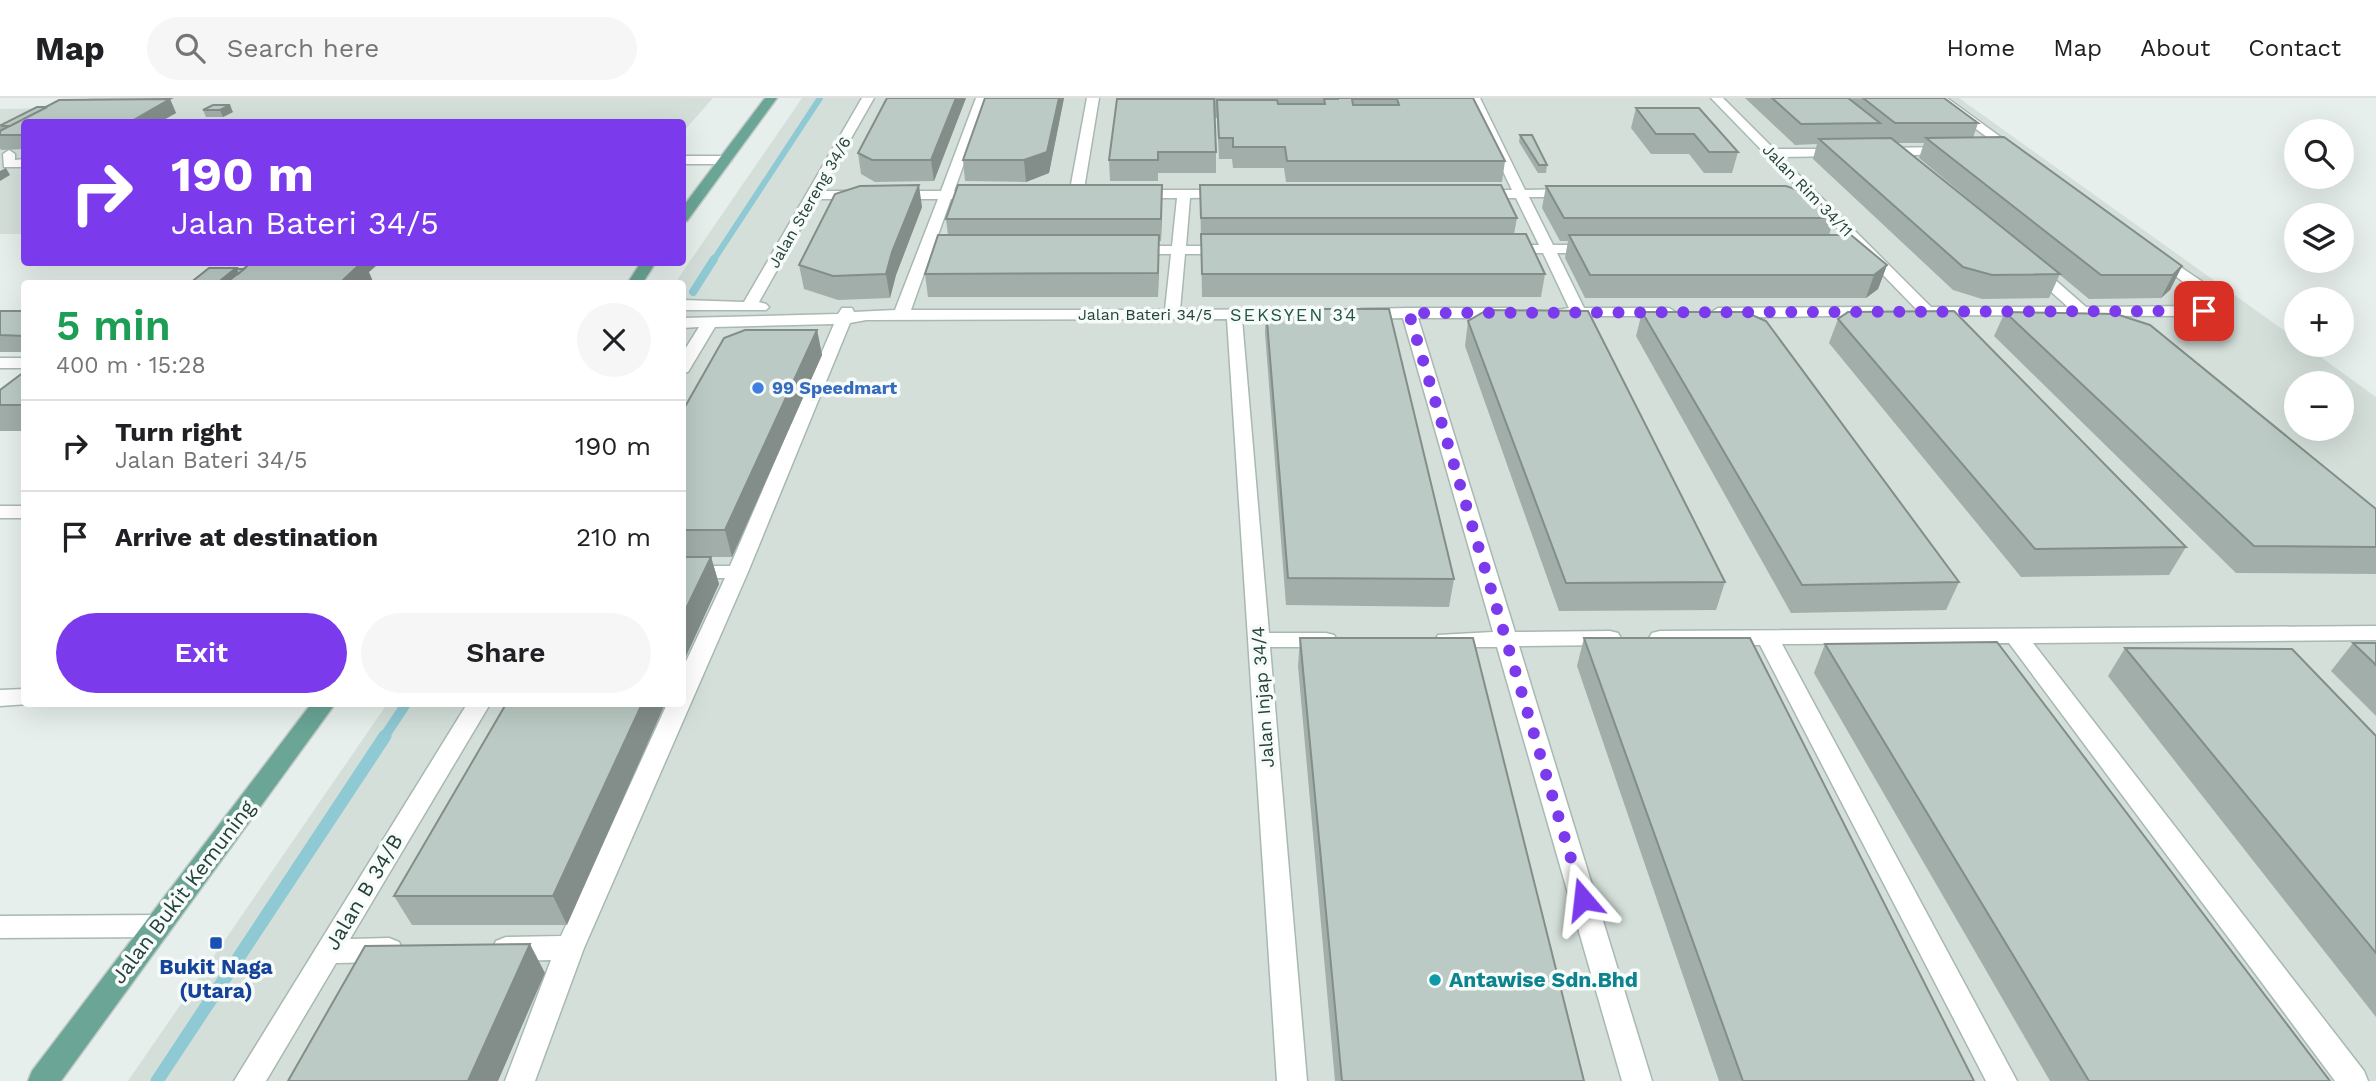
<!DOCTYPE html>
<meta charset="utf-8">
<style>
:root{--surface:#fff;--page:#f6f6f6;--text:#202124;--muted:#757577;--line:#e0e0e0;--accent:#7c3aed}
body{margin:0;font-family:"Work Sans",sans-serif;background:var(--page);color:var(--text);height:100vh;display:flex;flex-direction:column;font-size:26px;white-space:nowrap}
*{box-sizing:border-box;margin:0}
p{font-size:23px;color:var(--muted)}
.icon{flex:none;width:38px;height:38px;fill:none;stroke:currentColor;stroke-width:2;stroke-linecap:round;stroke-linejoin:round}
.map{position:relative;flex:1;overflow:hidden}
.details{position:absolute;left:21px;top:182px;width:665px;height:427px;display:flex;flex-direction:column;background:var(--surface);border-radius:7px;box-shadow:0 7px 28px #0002}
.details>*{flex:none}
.banner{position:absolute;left:21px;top:21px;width:665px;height:147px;border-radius:7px;box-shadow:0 7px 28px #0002;background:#7c3aed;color:#fff;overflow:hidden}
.tools{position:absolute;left:2284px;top:21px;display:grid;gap:14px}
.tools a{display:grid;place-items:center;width:70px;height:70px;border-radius:50%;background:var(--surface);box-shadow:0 7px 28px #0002;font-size:35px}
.pin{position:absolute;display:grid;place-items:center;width:60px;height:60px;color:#fff;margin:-30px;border-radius:14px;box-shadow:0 4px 10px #0006}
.me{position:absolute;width:77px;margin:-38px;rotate:343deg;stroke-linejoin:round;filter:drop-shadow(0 0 5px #0008)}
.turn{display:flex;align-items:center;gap:24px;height:147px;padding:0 35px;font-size:32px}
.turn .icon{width:91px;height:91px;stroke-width:2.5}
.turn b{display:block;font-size:49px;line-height:60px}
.round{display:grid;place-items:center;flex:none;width:74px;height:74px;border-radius:37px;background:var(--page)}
.head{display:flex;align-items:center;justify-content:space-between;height:119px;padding:0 35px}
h1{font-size:42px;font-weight:600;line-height:52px;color:#1e9e55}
.cta{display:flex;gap:14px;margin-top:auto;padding:14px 35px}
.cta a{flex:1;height:80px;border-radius:42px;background:var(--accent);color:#fff;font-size:28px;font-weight:600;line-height:80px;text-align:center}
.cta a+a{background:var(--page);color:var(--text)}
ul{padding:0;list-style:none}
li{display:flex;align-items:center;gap:21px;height:91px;padding:0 35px;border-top:2px solid var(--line)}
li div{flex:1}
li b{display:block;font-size:26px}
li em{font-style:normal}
header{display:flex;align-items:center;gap:42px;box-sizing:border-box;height:98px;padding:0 35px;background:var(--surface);border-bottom:2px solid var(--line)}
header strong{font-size:33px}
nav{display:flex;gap:38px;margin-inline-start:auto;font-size:24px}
.search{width:490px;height:63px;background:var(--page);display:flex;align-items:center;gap:18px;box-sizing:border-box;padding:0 24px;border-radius:38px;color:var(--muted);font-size:26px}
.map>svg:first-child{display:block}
</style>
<header>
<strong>Map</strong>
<div class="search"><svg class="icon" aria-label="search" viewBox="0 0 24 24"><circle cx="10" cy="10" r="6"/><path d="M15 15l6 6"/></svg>Search here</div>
<nav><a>Home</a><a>Map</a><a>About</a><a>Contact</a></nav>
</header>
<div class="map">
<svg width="2376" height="983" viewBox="0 0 2376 983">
<rect width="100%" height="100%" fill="#e6efeb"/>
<g fill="#d4dfda" fill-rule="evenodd">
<path d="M90 0H713L683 34 682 24H24V136H0V11L69 10Z"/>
<path d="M802 0H1959L2296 241V247H2304L2376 299V983H128L387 606H682V186L675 185ZM2296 285H2342V331H2296Z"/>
</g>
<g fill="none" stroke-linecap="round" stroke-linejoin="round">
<path stroke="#8ec9d4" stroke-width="6" d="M713 163 820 0"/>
<path stroke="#8ec9d4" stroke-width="8" d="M693 194 714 161"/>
<path stroke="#8ec9d4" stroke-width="10" d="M384 639 406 606"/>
<path stroke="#8ec9d4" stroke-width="13" d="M157 983 385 638"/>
<g stroke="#a8b8b2" stroke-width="3">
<g id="minor">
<path d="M862 0H874L821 93H941L976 0H988L954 93H982L989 97 982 101H951L934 148H961L968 152 961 156H931L911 212H1165L1171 156H1130L1123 152 1130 148H1172L1177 100H1133L1126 96 1133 92H1227L1234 96 1232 99 1190 100 1186 148H1227L1234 152 1227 156H1185L1180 212 1294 211 1302 216 1294 221H1242L1269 535H1326L1334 537 1337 542 1334 547 1326 549H1270L1307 983H1277L1227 221 866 222 850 225 748 474 584 850 535 983H505L551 862 506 863 496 859 492 851 496 843 506 839 561 838 667 606H682V572L725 480H682V468H730L834 226 715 229 688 274 682 275V256L699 229 682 230V220L838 216 842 210H852L854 214 895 212 938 101H817L759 204 766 206 769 209 766 212H682V202L744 204Z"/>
<path d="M1087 0H1099L1083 97 1076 101 1069 97Z"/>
<path d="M1468 0H1480L1525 92 1574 91 1581 95 1574 99H1529L1553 147H1595L1602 151 1595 155H1557L1584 210H1669L1677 215 1674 218H1556L1553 215 1556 212 1569 210 1543 155H1505L1498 151 1505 147H1539L1516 100H1476L1469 96 1476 92H1512Z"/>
<path d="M1711 0H1723L1774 51H1847V57L1843 58 1781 59 1931 209H2068L2027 172 2025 169 2032 165 2037 166 2086 209 2203 208 2212 206 2152 160 2150 157 2152 154 2157 153 2216 193 2230 208 2227 211 2204 218 1922 217Z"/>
<path d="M1934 0H1947L2024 56 2022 59H2014Z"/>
<path d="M1948 49 1952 50V56L1878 58 1872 54 1878 50Z"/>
<path d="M9 52 15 56V62L24 61V69H4L3 56Z"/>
<path d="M682 58H726L732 62 726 66H682Z"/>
<path d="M1875 209 1883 214 1880 217 1718 220 1710 215 1718 210Z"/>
<path d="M1409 210H1511L1519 215 1511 220H1418L1515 534 1610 533 1618 535 1621 540 1618 545 1610 547 1519 548 1652 983H1622L1497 549H1446L1438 547 1435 542 1438 537 1493 534 1403 220 1361 221 1353 216 1361 211Z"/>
<rect x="0" y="260" width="24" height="10"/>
<rect x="0" y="408" width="24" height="12"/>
<path d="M2376 528V542L2033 545 2364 973 2368 983H2335L2009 545 1782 546 2017 983H1986L1760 547H1660L1652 545 1649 540 1652 535 1660 533Z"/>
<path d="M24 591V606H29L0 608V592Z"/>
<path d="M467 606H490L350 841 389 840 399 844 403 852 399 860 389 864 336 865 266 983H234Z"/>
<path d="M158 817 168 820 172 828 168 836 158 839 0 840V818Z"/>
</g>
</g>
<g stroke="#c2cac8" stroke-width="3">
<g id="major">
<path d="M765 0H777L687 123 682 124V110Z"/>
<path d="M641 164H656L642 186H627Z"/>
<path d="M311 606H335L61 983H28L32 973Z"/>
</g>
</g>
<use href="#minor" fill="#fff" fill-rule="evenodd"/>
<use href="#major" fill="#6aa596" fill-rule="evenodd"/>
</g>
<g fill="#a1aea9">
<path d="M887 0H966L934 83 875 84 861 76 858 55Z"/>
<path d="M985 0H1064L1049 75 1026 84 965 83 963 62Z"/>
<path d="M1125 0H1210L1216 54V75H1158V83H1110L1109 62Z"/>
<path d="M1214 0H1473L1505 63 1502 84H1286L1284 70H1233L1232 61H1219L1217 20H1215Z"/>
<path d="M1745 0H1944L1978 25 1973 40 2182 168 2170 192 2161 200 2089 201 1919 60 1924 45H1898L2060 176 2049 200 1982 201 1953 192 1813 61 1817 46 1795 47Z"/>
<path d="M170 1 176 15 160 24H24V51L1 52 0 50V26L1 27 37 9H47L59 2Z"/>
<path d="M213 7 233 14 223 19H206L203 12Z"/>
<path d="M1636 10 1738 54 1732 75H1704L1689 56H1651L1631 30Z"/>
<path d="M1520 37 1547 67 1546 75H1538L1519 44Z"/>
<path d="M1200 87 1517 120 1514 136 1545 176 1541 199H1202Z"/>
<path d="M1546 88 1834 120 1829 137 1887 167 1878 191 1866 200H1585L1565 160 1568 143H1560L1542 110Z"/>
<path d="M922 109 896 177 890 200 838 202 804 191 799 167Z"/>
<path d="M1162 109 1161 143H1159L1158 199H928L925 176 948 137 946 121Z"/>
<path d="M32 164H77L75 166H33Z"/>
<path d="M1266 211 1454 481 1449 509 1286 507 1265 235Z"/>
<rect x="0" y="213" width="24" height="41"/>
<path d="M1642 214 1959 484 1946 512 1791 515 1636 238Z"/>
<path d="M2005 214 2376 411V476L2236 475 1994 238Z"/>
<path d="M1838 221 2186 449 2169 477 2021 479 1829 245Z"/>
<path d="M1468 223 1725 484 1716 512 1559 513 1465 248Z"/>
<path d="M817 232 822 257 732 459H711L719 486 682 567V314Z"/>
<path d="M24 274V333H0V292Z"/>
<path d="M1300 540 1584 983H1335L1298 568Z"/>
<path d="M1584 540 1974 983H1719L1577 568Z"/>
<path d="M2353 545H2376V618L2331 573Z"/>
<path d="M1825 546 2330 983H2050L1814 575Z"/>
<path d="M2125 550 2376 638V919L2108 578Z"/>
<path d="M506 606 567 827H412L394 798Z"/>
</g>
<g fill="#838d89">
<path d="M956 0H966L934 83 931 62Z"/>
<path d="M1059 0H1064L1049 75 1026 84 1024 62Z"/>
<path d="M170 1 176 15 160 24H130Z"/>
<path d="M230 7 233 14 223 19 220 12Z"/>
<path d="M6 70 10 77 0 83V73Z"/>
<path d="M919 87 922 109 896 177 890 200 886 176 892 154Z"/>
<path d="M1162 87V109L1161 143V121Z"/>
<path d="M1159 137V160L1158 199V175Z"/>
<path d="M362 164H374L376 168 369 174 374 186H339Z"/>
<path d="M1887 167 1878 191 1866 200 1874 177Z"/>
<path d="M2182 168 2170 192 2161 200 2173 177Z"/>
<path d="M236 170 243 186H216Z"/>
<path d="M817 232 822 257 732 459 725 432Z"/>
<path d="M711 459 719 486 682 567V519Z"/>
<path d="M642 606H665L567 827 553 798Z"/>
<path d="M530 846 545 875 498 983H468Z"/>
</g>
<g fill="#bbcac4" stroke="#838d89" stroke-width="2" fill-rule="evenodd">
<path d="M887 0H956L931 62H872L858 55Z"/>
<path d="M985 0H1059L1047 54 1024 62H963Z"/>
<path d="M1338 0H1473L1505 63H1287L1285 49H1233V40H1219L1217 2H1277L1278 6H1325L1324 1H1338ZM1352 1H1397L1399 7H1353Z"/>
<path d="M1772 0H1848L1880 25 1801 26Z"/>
<path d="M1863 0H1944L1978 25H1895Z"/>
<path d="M170 1 130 24H24V37H0V33L59 2Z"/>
<path d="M1117 1H1214L1216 54H1158V62H1109Z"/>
<path d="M213 7H230L220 12H203Z"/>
<path d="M37 9H47L10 28H2L1 27Z"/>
<path d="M1636 10H1699L1738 54H1709L1694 36H1656Z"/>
<path d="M581 23H614L613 24H579Z"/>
<path d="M1520 37H1532L1547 67H1539Z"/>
<path d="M2004 39 2182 168 2173 177H2101L1926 40Z"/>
<path d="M1891 40 2060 176 1992 177 1963 169 1819 41Z"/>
<path d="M919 87 892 154 886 176 833 178 799 167 835 96 860 88Z"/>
<path d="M958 87H1162L1161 121H946Z"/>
<path d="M1200 87H1501L1517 120H1201Z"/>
<path d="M1546 88H1786L1813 97 1834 120H1564Z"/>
<path d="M1201 136H1526L1545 176H1202Z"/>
<path d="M938 137H1159L1158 175 925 176Z"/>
<path d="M1569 137H1851L1887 167 1874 177H1590Z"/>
<path d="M252 164H362L339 186H225Z"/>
<path d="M209 170H236L216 186H189Z"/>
<path d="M236 171H244L238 176Z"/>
<path d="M1266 211H1389L1454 481 1288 480Z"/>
<path d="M1487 212 1588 213 1725 484 1566 485 1468 223Z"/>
<path d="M0 213H24V238L0 237Z"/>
<path d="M1954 213 2186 449 2035 451 1838 221 1848 214Z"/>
<path d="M1642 214H1745L1766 223 1959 484 1802 487Z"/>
<path d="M2005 214 2116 216 2150 227 2376 411V449L2254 448Z"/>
<path d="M745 232H817L725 432H682V314L724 240Z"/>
<path d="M24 274V307H0V292Z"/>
<path d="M682 459H711L682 519Z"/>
<path d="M1300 540H1473L1584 983H1342Z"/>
<path d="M1584 540H1750L1974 983H1743Z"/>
<path d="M1997 544 2330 983H2089L1825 546Z"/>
<path d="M2353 545H2376V567Z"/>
<path d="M2125 550 2292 551 2376 638V855Z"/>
<path d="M506 606H642L553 798H394Z"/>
<path d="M530 846 468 983H288L365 848Z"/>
</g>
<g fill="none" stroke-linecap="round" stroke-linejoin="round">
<path stroke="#7c3aed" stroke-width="12" stroke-dasharray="0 21.6" d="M1583 801 1409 215 2204 213"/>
</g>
<circle fill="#3f7fe0" stroke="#f7fbf9" stroke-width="2.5" cx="758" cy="290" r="7"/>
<rect fill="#1a4fb4" stroke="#f7fbf9" stroke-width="2.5" x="209" y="838" width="14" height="14" rx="3.5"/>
<circle fill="#0f9aa8" stroke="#f7fbf9" stroke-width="2.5" cx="1435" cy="882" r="7"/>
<g text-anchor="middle" stroke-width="7" stroke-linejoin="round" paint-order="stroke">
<g font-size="16" fill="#24423a" stroke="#f7fbf9">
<text transform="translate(1808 92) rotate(46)" y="6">Jalan Rim 34/11</text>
<text transform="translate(809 104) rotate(-60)" y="6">Jalan Stereng 34/6</text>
<text x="1145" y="222">Jalan Bateri 34/5</text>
</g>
<g font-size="18" letter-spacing="2" fill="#1f5548" stroke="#f7fbf9">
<text x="1294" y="223">SEKSYEN 34</text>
</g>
<g font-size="18" font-weight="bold" fill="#366cbe" stroke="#f7fbf9" text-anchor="start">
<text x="772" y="296">99 Speedmart</text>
</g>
<g font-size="18" fill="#24423a" stroke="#f7fbf9">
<text transform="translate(1263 599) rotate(-94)" y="6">Jalan Injap 34/4</text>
</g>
<g font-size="21" fill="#24423a" stroke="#f7fbf9">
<text transform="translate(183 794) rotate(-53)" y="7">Jalan Bukit Kemuning</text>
<text transform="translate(364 794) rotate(-59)" y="7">Jalan B 34/B</text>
</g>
<g font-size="21" font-weight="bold" fill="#164399" stroke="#f7fbf9">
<text x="216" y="876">Bukit Naga<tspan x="216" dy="24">(Utara)</tspan></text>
</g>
<g font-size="21" font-weight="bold" fill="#0d838f" stroke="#f7fbf9" text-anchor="start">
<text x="1449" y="889">Antawise Sdn.Bhd</text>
</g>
</g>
</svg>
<div class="tools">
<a><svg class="icon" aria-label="search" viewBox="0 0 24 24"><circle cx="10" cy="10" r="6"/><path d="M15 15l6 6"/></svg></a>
<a><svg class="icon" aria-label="layers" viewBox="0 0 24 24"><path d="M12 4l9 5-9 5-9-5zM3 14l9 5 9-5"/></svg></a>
<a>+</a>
<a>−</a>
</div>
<div class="pin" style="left:2204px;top:213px;background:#d93025"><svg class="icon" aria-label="arrive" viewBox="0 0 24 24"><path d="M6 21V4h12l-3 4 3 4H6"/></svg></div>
<svg class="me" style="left:1583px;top:801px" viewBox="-20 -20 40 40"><path d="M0-17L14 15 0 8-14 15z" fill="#7c3aed" stroke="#fff" stroke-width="4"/></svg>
<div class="banner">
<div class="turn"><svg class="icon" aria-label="right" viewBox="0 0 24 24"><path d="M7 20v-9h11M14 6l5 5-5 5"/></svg><div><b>190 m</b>Jalan Bateri 34/5</div></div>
</div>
<section class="details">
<div class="head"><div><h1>5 min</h1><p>400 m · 15:28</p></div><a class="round"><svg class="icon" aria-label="close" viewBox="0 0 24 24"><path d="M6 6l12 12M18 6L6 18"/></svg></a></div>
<ul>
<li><svg class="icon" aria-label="right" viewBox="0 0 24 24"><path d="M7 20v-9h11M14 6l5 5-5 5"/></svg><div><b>Turn right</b><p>Jalan Bateri 34/5</p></div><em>190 m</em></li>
<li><svg class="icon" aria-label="arrive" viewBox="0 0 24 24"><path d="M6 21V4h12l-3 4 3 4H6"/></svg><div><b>Arrive at destination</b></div><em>210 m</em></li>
</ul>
<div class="cta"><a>Exit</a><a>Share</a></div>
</section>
</div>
